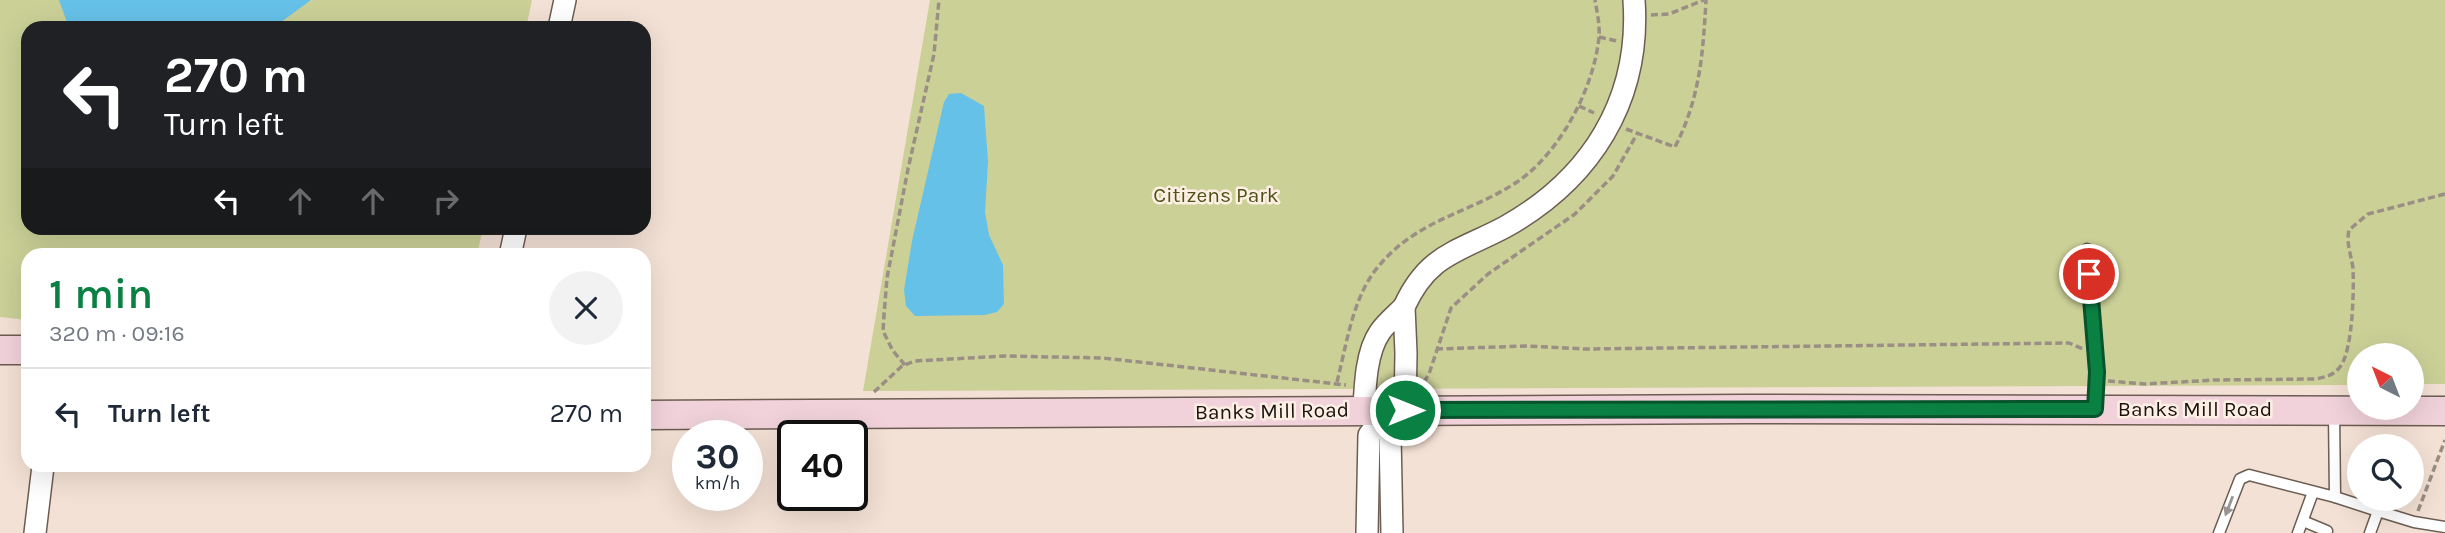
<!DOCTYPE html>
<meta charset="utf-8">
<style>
:root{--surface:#fff;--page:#f2f2f3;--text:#1f2937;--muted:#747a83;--line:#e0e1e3;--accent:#0b8043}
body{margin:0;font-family:Karla,sans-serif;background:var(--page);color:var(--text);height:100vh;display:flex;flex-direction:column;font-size:26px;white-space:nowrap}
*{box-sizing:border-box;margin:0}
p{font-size:23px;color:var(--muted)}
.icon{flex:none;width:38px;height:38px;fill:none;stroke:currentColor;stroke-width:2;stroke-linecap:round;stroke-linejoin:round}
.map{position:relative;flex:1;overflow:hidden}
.sheet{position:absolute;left:21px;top:248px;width:630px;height:224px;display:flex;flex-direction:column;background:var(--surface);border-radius:21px;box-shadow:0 7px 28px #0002}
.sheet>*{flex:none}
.guide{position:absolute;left:21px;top:21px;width:630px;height:214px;border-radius:21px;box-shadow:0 7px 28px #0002;background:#202124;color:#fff;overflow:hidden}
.needle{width:46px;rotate:318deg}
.buttons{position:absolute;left:2347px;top:343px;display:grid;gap:14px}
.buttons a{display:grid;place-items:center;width:77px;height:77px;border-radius:50%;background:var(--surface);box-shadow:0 7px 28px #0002;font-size:35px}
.speed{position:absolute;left:672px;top:420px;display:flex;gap:14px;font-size:35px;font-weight:700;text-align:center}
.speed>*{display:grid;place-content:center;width:91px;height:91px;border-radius:50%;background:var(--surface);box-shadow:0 7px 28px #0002;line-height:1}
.speed small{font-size:18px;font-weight:400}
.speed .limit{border:4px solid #111;border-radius:10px;background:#fff;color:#111}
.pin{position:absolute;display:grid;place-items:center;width:60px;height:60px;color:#fff;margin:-30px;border:4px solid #fff;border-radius:50%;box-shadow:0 2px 7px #0007}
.me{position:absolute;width:77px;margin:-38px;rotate:90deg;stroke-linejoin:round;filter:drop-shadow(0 0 5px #0008)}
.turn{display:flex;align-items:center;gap:24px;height:147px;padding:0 28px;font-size:32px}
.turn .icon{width:91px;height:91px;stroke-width:2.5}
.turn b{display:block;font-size:49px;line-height:60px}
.lanes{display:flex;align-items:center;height:66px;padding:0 28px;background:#0003;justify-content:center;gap:35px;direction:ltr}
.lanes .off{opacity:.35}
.round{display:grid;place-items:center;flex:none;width:74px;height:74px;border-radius:37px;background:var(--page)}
.head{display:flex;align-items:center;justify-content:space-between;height:119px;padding:0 28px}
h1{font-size:42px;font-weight:600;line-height:52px;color:var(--accent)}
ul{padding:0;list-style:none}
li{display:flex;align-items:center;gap:21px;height:91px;padding:0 28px;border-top:2px solid var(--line)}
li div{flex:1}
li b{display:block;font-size:26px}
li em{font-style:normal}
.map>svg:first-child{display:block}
</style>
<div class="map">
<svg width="2445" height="533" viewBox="0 0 2445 533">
<rect width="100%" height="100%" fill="#f4e1d5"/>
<g fill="#cbd097">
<path d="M0 0H532L526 28H28V228H483L477 255 28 256V320L0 317Z"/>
<path d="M930 0H2445V384H2412V355H2359V385L863 391Z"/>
</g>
<g fill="#66c1e8">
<path d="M59 0H311L273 28H69Z"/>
<path d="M961 93 984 106 988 162 985 212 989 235 1003 265 1004 304 997 312 985 315 915 316 906 306 904 290 912 241 944 102 949 94Z"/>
</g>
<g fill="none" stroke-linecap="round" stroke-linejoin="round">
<g stroke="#6c5d52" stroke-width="13">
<g id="lane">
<path d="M2087 249 2097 372 2095 409"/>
<path d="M2335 497 2378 511"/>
<path d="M2303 521 2327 531"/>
<path d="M2219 533 2240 479 2249 475 2335 497 2334 413"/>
<path d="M2298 533 2313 492"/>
<path d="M2370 533 2378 511 2414 522 2445 527"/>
</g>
</g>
<g stroke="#6c5d52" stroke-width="24">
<g id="street">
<path d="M559 28 565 0"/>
<path d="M510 256 516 228"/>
<path d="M1404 307C1428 254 1458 252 1505 227 1591 179 1641 100 1634 0"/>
<path d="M1364 410C1365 386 1366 352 1380 332 1386 323 1396 315 1404 307L1406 353 1405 410"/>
<path d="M1378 428 1386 430 1390 435 1392 533"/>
<path d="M35 533 43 466"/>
<path d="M1367 533 1369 435 1373 430 1378 428 1381 410"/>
</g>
</g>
<g stroke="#6c5d52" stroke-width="31">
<g id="secondary">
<path d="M0 350H28"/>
<path d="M644 415 1746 409 2445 411"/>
</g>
</g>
<g stroke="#9b8e85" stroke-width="3.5" stroke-dasharray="7 3.5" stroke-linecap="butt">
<path d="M1651 15 1669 14 1704 0"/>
<path d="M1599 37 1617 41"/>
<path d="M1579 106 1594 113"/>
<path d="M1626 129 1675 147C1700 98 1703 54 1706 0"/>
<path d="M1436 349 1527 346 1585 349 2069 343 2083 349"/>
<path d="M905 365 893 351 883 331 884 315 887 278 908 169 934 54 939 0"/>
<path d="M2108 381 2145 384 2214 380 2316 379C2326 377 2334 375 2340 367 2353 350 2354 290 2353 268 2351 255 2346 243 2349 230L2368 214 2445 194"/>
<path d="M1337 382C1346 347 1352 302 1374 272 1414 219 1467 215 1517 182 1560 153 1594 88 1599 37 1600 25 1597 12 1595 0"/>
<path d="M1424 382 1429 374 1451 308 1488 274 1575 214 1613 176 1637 134"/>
<path d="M874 392 902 366 915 361 1005 356 1103 358 1346 385"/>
<path d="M2418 511 2445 440"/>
</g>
<use href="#lane" stroke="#fff" stroke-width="10"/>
<use href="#street" stroke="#fff" stroke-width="21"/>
<use href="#secondary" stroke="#f1d2da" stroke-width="28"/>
</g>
<defs><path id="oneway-solid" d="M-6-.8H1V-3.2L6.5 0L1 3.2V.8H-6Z" transform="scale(1.75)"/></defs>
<use fill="#989593" href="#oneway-solid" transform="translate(2229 506) rotate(111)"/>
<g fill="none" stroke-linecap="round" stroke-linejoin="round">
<g stroke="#07532c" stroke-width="18">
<path id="route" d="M1405 410 2095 409 2097 372 2089 274"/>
</g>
<use href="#route" stroke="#0b8043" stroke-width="12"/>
</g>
<g text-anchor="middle" stroke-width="5" stroke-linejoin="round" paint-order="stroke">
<g font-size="21" fill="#4f5217" stroke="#feefe5">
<text x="1216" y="202">Citizens Park</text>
</g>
<g font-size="21" fill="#1a1410" stroke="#feefe5">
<text x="2195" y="416">Banks Mill Road</text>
<text transform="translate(1272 411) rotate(-1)" y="7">Banks Mill Road</text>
</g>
</g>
</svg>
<div class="buttons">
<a><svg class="needle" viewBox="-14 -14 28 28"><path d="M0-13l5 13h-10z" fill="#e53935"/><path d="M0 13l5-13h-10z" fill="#747a83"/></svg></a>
<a><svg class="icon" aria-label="search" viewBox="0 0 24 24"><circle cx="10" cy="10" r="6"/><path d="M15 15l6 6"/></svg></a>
</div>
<div class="speed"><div>30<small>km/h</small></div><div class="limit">40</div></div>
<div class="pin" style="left:2089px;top:274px;background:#d93025"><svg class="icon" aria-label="arrive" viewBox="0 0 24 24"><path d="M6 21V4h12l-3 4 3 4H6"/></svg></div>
<svg class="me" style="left:1405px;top:410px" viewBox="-20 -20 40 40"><circle r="17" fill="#0b8043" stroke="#fff" stroke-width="3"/><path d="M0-11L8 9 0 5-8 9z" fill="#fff"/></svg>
<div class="guide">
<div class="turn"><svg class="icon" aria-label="left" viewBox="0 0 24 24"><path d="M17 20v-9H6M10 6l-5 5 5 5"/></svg><div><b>270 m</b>Turn left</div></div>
<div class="lanes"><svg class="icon" aria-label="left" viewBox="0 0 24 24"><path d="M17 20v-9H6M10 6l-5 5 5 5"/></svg><svg class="icon off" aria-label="ahead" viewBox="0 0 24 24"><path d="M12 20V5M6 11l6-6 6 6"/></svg><svg class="icon off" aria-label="ahead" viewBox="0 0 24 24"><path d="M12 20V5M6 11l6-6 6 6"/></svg><svg class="icon off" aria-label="right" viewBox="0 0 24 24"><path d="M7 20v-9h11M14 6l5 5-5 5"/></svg></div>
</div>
<section class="sheet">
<div class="head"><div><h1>1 min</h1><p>320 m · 09:16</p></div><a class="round"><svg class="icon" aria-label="close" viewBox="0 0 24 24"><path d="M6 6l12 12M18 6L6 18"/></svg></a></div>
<ul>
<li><svg class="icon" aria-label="left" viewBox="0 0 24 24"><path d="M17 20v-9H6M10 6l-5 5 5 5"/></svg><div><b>Turn left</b></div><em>270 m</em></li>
</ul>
</section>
</div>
